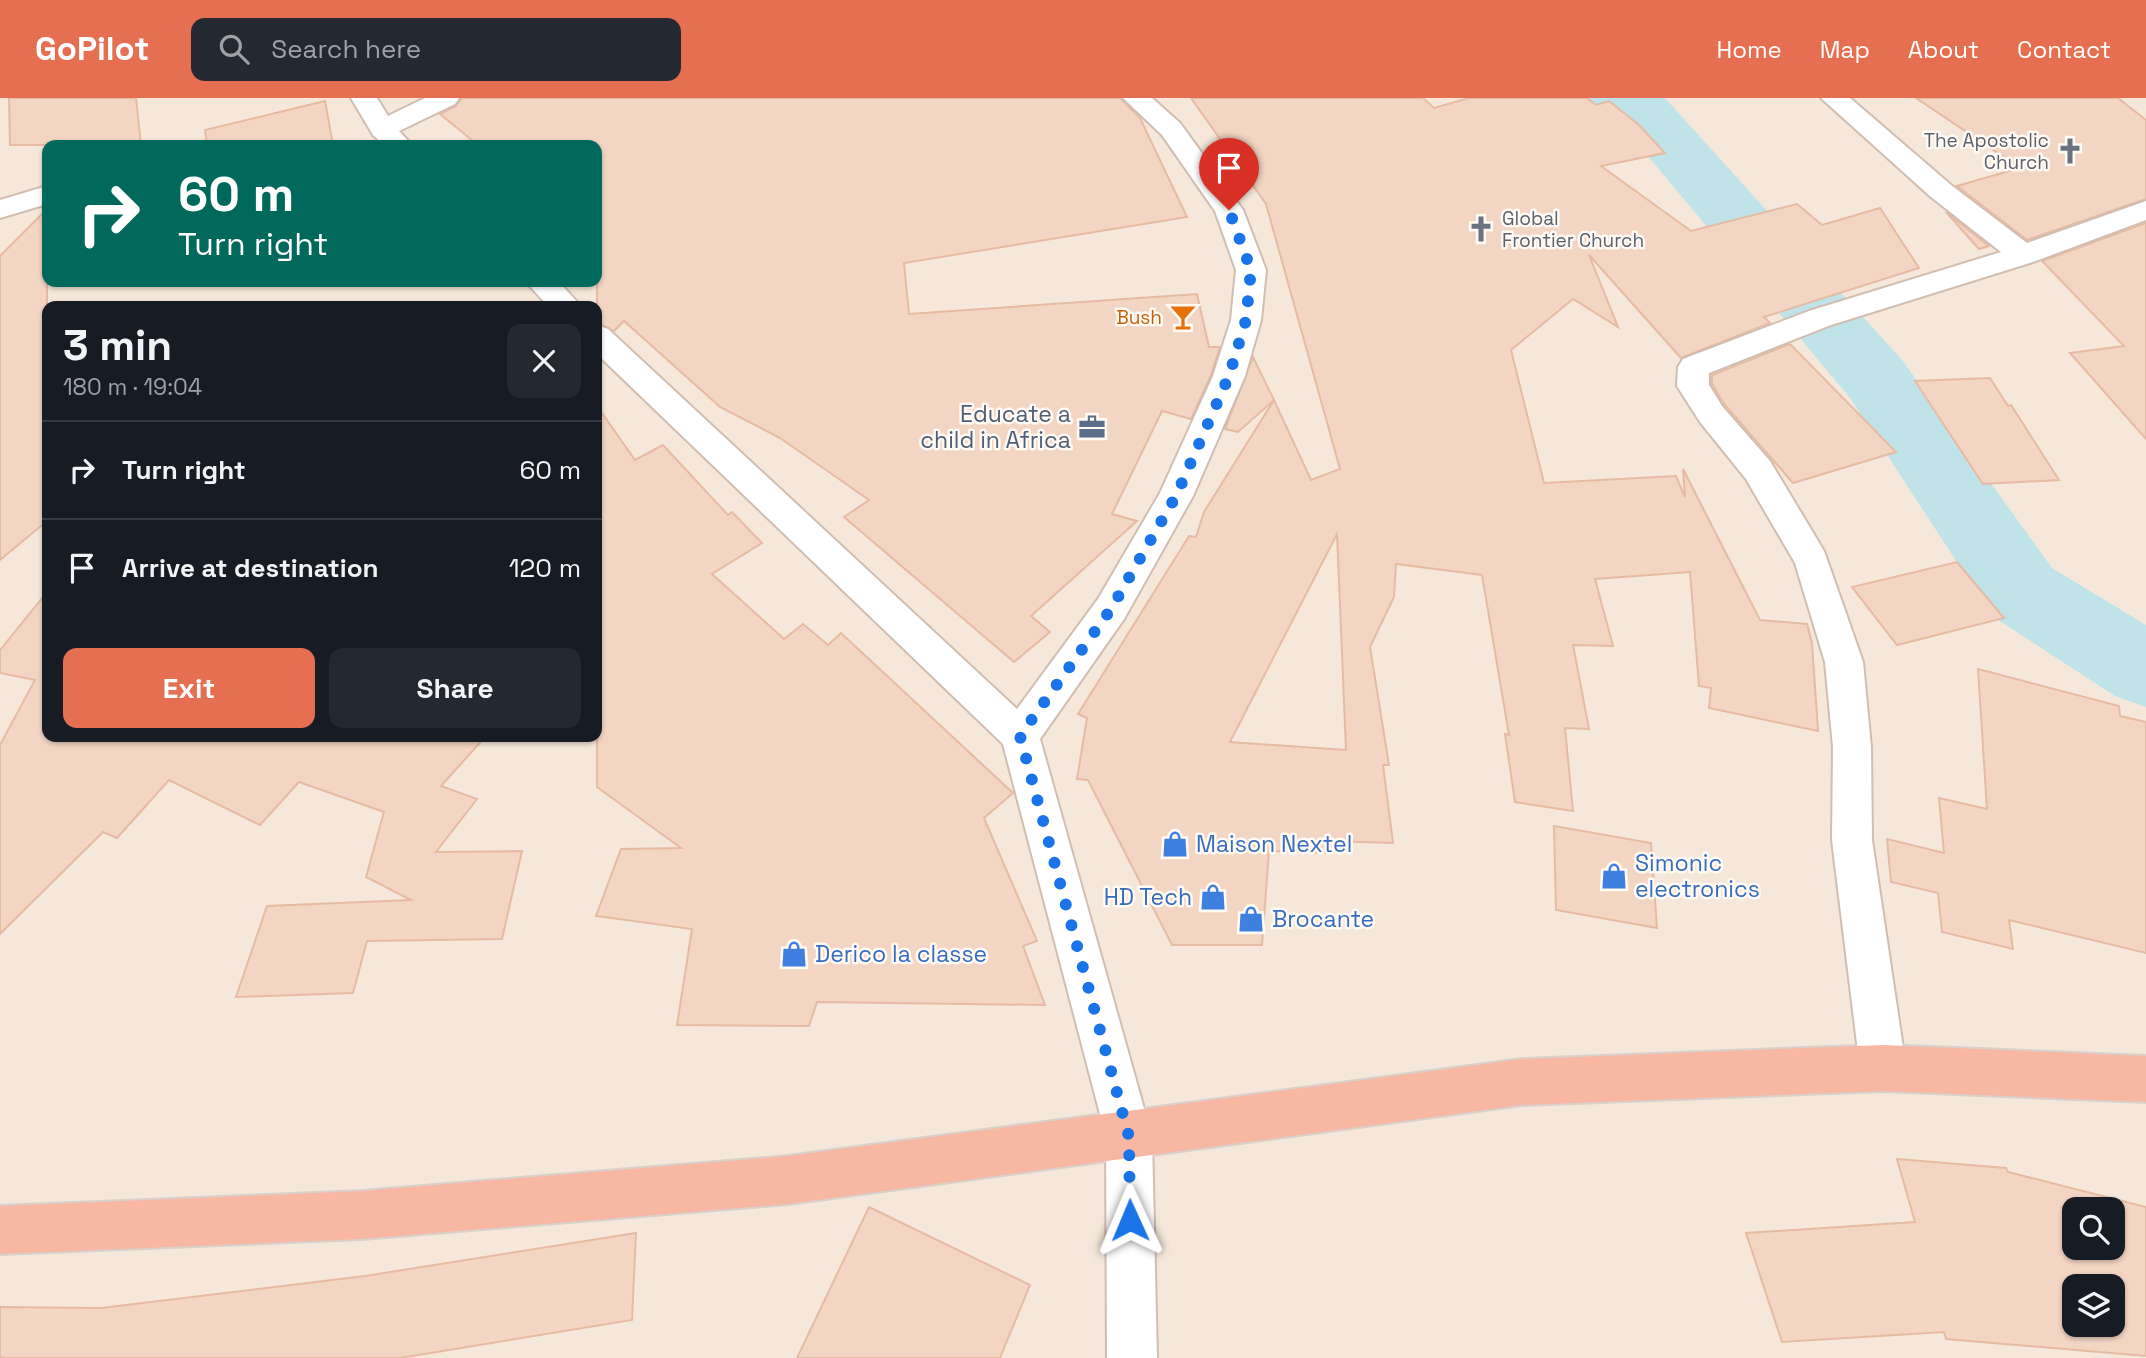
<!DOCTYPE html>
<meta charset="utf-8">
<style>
:root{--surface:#171b24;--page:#242831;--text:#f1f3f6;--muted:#9ea1a6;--line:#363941;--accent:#e76f51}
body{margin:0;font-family:"Space Grotesk",sans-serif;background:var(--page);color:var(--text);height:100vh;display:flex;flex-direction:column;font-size:26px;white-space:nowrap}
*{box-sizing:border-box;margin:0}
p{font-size:23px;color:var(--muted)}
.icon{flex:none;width:38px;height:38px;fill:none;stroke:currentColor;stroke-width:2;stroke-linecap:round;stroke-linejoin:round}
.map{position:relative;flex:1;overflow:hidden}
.drawer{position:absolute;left:42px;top:203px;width:560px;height:441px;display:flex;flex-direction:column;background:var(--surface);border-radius:14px;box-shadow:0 2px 5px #0004}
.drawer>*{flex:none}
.hud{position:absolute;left:42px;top:42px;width:560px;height:147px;border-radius:14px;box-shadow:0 2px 5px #0004;background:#00695c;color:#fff;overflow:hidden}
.controls{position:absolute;left:2062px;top:1099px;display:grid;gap:14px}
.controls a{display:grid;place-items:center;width:63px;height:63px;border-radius:14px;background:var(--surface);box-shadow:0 2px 5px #0004;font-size:35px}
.pin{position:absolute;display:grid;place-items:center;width:60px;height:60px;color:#fff;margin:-72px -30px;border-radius:50% 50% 50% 0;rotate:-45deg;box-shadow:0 0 7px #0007}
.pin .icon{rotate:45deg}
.me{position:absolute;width:77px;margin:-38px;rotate:359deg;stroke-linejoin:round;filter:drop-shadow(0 0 5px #0008)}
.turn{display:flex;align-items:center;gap:24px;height:147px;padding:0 21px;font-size:32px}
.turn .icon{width:91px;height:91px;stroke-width:2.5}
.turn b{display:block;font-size:49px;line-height:60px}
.round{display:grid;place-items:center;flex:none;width:74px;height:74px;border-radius:14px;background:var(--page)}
.summary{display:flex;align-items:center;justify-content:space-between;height:119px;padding:0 21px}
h1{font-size:42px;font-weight:600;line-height:52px}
.primary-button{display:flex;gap:14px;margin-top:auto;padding:14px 21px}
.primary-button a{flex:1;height:80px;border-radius:14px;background:var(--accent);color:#fff;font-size:28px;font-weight:600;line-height:80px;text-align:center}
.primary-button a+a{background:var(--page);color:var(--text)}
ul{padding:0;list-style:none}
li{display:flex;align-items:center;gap:21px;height:98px;padding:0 21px;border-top:2px solid var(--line)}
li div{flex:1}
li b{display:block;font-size:26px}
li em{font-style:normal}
header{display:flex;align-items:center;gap:42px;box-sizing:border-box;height:98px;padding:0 35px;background:var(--accent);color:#fff}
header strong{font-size:33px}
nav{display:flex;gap:38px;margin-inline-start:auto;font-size:24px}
.search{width:490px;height:63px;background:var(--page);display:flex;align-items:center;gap:18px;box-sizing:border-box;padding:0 24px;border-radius:14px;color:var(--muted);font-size:26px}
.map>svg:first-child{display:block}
</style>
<header>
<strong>GoPilot</strong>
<div class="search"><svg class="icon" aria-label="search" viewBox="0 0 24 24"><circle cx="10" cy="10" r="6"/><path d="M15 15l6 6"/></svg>Search here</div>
<nav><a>Home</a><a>Map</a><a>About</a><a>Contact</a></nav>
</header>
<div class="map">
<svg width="2146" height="1260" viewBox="0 0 2146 1260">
<rect width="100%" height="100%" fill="#fdf6ec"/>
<path fill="#f5e8da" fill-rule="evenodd" d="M0 0H2146V1260H0ZM47 47H597V184H47ZM47 208H597V639H47ZM2074 1111H2112V1150H2074ZM2074 1188H2112V1227H2074Z"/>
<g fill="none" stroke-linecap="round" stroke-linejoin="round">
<path fill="#bfe3e8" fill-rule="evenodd" d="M1584 0H1665L1902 262 2052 470 2146 527V609L2115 598 1992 518 1850 300 1621 26 1593 13Z"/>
</g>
<g fill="#f3d5c3" stroke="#e6bba3" stroke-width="2" fill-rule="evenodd">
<path d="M9 0H136L141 47H10Z"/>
<path d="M462 0H1120L1140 20 1187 119 904 165 909 216 1197 196 1209 249H1220L1211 277 1191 321 1162 313 1112 416 1137 423 1031 518 1050 534 1014 564 844 419 869 402 780 340 720 309 624 223 614 233 597 225V47H478L440 16 456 8Z"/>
<path d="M1191 0H1423L1434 10 1469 0H1587L1596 7 1609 3 1639 27 1665 55 1601 68 1691 133 1797 106 1822 127 1880 110 1919 170 1764 219 1770 225 1681 260 1589 157 1618 229 1573 201 1511 252 1544 385 1676 378 1685 399 1683 371 1760 522 1807 526 1812 545 1818 633 1709 610 1711 590 1699 588 1690 474 1595 481 1613 548 1573 547 1589 631 1565 630 1573 713 1515 704 1505 636 1509 637 1482 477 1396 466 1394 499 1370 549 1389 667H1383L1393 745 1330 743 1331 755 1269 753 1262 847H1172L1088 682 1077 681 1087 620 1078 616 1189 438 1196 439 1204 414 1274 302 1311 382 1340 371 1266 106ZM1337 436 1346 652 1230 644 1268 570Z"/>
<path d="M1916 0H2118L2146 22V101L2027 142 1957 88 2020 70Z"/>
<path d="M325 3 333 47H207L205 32Z"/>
<path d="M47 111V423L0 462V158Z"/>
<path d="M1946 114 1989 148 1979 151Z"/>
<path d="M2146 125V341L2070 255 2124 248 2042 163Z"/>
<path d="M1790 246 1896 354 1793 385 1724 306 1712 286V277Z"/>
<path d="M1253 259 1274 302 1238 334 1225 331Z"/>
<path d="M1990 280 2008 308 2011 307 2059 382 1983 386 1915 283Z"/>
<path d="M597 308 635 362 663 347 728 417 732 414 762 445 712 476 784 541 803 526 828 547 841 535 1013 695 984 720 1037 843 1023 848 1045 907 817 904 809 928 677 927 692 831 596 818 621 751 681 750 597 689Z"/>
<path d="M1957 464 2004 520 1897 547 1852 489Z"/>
<path d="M47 494V639H485L441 688 477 701 436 754 522 753 502 841 367 843 353 895 236 899 267 808 411 802 366 779 384 714 299 684 260 727 169 682 117 740 103 734 0 836V647L35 582 0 575V552Z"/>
<path d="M1978 571 2119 608 2120 618 2146 624V855L2009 822 2013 851 1942 834 1938 795 1891 784 1887 741 1944 755 1939 700 1987 711Z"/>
<path d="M1554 728 1651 745 1657 830 1556 812Z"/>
<path d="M1897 1061 2006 1070 2008 1074 2146 1109V1258L1946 1241 1944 1234 1782 1244 1746 1135 1915 1124ZM2074 1111H2112V1150H2074ZM2074 1188H2112V1227H2074Z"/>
<path d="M869 1109 1030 1187 1000 1260H797Z"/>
<path d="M636 1135 632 1222 400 1260H0V1209L101 1210 365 1178Z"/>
</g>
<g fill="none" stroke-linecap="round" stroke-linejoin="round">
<g stroke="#d1beb0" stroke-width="4">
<g id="minor">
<path d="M351 0H377L388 18 425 0H459L455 6 399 33 412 47H384L373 37Z"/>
<path d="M1123 0H1152L1180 25 1243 112 1266 172 1261 222 1245 278 1193 398 1124 521 1040 641 1152 1039 1157 1260H1107L1106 1039 1003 646 597 256V227L608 231 1017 611 1098 501 1160 395 1213 278 1231 222 1236 172 1215 113 1162 37Z"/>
<path d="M1821 0H1850L1951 87 2027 145 2146 103V122L2033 164 1831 227 1709 275V287L1722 308 1770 363 1824 453 1863 564 1871 649 1872 742 1906 970 1899 986 1883 993 1867 986 1860 970 1832 742 1833 649 1825 564 1795 465 1746 381 1700 324 1677 288 1678 269 1683 261 1809 213 2001 154 1931 99Z"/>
<path d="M47 88V106L0 120V102Z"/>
<path d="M526 184H559L581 208H548Z"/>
</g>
</g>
<g stroke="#dad1cd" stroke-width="4">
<path id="highway" d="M1883 947 2146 958V1004L1883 993 1522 1007 788 1106 362 1141 0 1156V1108L362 1093 788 1058 1522 961Z"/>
</g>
<use href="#minor" fill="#fff" fill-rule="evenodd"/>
<use href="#highway" fill="#f7b7a3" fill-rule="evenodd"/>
</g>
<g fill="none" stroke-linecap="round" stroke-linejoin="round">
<path stroke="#1a73e8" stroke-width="12" stroke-dasharray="0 21.6" d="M1130 1122 1129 1039 1020 638 1111 511 1150 443 1176 398 1229 278 1246 222 1251 172 1229 112"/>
</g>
<defs>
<g id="church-bare" transform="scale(2.1)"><path d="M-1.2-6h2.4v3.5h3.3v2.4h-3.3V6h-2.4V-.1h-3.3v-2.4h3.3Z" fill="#6b7280" stroke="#fffaf3" stroke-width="2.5" paint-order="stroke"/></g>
<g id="bar-bare" transform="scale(2.1)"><path d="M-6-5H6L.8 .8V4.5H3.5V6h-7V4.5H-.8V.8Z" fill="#e8710a" stroke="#fffaf3" stroke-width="2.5" paint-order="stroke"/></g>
<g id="office-bare" transform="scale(2.1)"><path d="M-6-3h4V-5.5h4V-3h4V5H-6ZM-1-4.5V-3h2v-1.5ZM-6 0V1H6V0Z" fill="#5c6f8a" stroke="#fffaf3" stroke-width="2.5" paint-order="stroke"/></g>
<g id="shop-bare" transform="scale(2.1)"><path d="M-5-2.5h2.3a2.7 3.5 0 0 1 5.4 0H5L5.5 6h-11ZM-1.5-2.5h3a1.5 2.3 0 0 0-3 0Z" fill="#3f7fe0" stroke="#fffaf3" stroke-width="2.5" paint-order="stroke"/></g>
</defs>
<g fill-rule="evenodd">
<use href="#church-bare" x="2070" y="53"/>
<use href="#church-bare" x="1481" y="131"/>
<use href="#bar-bare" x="1183" y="219"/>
<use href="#office-bare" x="1092" y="329"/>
<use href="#shop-bare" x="1175" y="746"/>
<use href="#shop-bare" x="1614" y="778"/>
<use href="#shop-bare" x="1213" y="799"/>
<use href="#shop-bare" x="1251" y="821"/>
<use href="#shop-bare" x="794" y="856"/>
</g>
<g text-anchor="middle" stroke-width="5" stroke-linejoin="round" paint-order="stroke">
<g font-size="19" fill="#5b616d" stroke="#fffaf3" text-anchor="end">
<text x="2049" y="49">The Apostolic<tspan x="2049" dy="22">Church</tspan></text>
<text x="1502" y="127" text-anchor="start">Global<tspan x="1502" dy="22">Frontier Church</tspan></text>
</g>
<g font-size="19" fill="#c56008" stroke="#fffaf3" text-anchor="end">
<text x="1162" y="226">Bush</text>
</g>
<g font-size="23" fill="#4e5e75" stroke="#fffaf3" text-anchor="end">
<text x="1071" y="324">Educate a<tspan x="1071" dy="26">child in Africa</tspan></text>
</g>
<g font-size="23" fill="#366cbe" stroke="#fffaf3" text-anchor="start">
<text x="1196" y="754">Maison Nextel</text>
<text x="1635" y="773">Simonic<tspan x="1635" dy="26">electronics</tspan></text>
<text x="1192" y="807" text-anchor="end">HD Tech</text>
<text x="1272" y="829">Brocante</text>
<text x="815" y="864">Derico la classe</text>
</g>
</g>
</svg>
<div class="controls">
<a><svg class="icon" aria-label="search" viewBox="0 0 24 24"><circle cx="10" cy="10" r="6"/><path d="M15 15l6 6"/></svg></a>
<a><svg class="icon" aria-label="layers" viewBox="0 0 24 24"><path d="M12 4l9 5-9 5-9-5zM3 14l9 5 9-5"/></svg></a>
</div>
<div class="pin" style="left:1229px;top:112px;background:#d93025"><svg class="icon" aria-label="arrive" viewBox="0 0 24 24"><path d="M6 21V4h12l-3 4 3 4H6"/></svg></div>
<svg class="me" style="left:1130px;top:1122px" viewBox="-20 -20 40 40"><path d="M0-17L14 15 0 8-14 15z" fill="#1a73e8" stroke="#fff" stroke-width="4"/></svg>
<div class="hud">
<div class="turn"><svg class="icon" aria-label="right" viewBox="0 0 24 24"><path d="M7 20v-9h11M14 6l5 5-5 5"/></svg><div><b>60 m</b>Turn right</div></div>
</div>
<section class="drawer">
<div class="summary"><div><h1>3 min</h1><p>180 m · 19:04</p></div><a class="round"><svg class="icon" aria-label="close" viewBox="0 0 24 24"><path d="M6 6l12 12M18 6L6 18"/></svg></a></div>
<ul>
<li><svg class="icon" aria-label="right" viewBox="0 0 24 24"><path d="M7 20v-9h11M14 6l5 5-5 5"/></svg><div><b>Turn right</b></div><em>60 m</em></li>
<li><svg class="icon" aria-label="arrive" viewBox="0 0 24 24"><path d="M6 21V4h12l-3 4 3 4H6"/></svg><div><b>Arrive at destination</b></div><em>120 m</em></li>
</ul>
<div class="primary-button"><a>Exit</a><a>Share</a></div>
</section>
</div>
